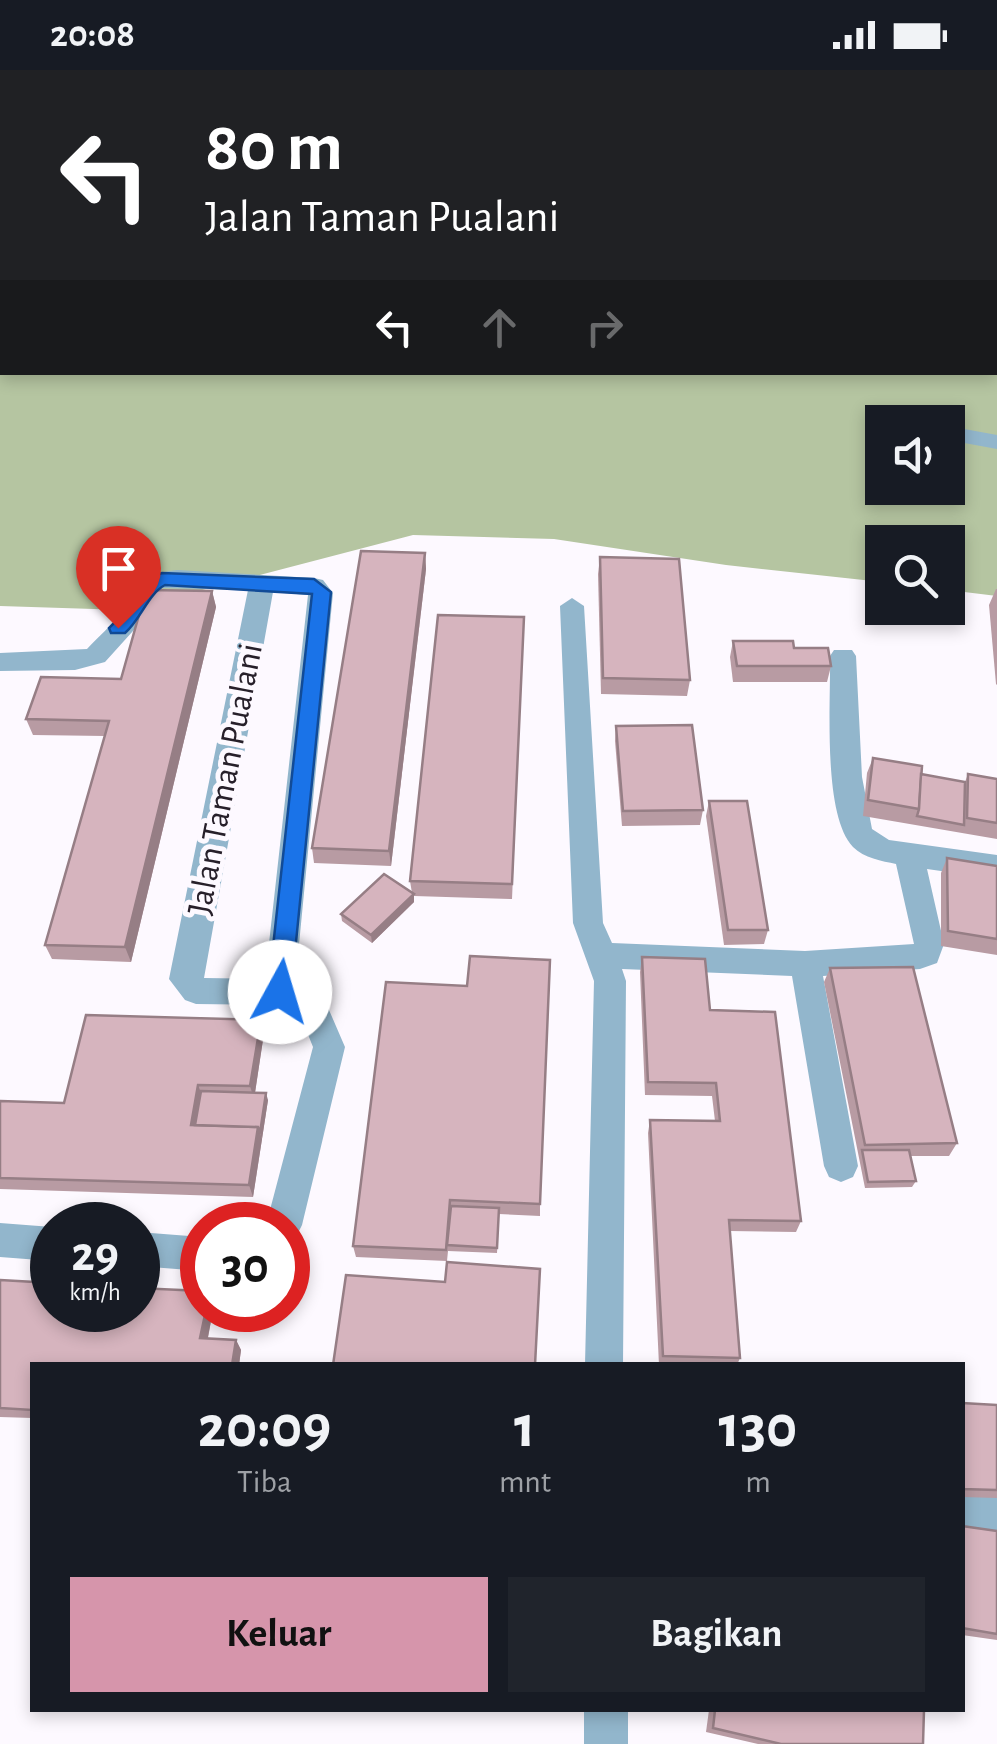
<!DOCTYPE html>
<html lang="id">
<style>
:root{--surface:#171b24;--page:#20242c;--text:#f1f3f6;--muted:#9ea1a6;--accent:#d695ab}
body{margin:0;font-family:"Alegreya Sans",sans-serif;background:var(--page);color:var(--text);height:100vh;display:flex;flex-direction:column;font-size:38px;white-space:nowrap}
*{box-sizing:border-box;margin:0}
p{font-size:32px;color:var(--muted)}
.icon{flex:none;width:55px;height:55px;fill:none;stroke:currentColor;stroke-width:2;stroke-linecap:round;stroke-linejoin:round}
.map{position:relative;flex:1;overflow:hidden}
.sheet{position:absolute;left:30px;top:1292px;width:935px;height:350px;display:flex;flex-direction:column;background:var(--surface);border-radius:0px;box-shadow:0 5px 15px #0003}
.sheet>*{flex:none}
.top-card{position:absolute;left:0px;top:0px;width:998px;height:305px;box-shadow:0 5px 15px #0003;background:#202124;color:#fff;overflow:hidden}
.tools{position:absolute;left:865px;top:335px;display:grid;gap:20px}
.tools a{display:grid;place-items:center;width:100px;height:100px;border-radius:0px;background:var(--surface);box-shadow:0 5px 15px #0003;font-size:50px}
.speed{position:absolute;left:30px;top:1132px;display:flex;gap:20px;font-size:50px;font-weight:700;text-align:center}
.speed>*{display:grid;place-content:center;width:130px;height:130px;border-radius:50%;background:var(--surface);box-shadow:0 5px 15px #0003;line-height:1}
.speed small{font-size:25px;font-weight:400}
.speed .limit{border:15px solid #d22;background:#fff;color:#111}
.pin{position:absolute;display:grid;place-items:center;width:85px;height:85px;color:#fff;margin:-102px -42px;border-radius:50% 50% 50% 0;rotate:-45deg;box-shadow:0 0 10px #0007}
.pin .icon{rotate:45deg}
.me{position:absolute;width:110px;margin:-55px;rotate:6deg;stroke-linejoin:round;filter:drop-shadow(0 0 8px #0008)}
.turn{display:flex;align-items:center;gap:35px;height:210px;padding:0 40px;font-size:45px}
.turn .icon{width:130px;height:130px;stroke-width:2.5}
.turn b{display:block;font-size:70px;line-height:85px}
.lanes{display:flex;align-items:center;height:95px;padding:0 40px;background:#0003;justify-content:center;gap:50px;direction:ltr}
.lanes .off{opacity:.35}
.eta{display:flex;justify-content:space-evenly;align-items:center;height:170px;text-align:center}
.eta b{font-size:60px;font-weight:700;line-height:70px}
.primary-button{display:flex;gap:20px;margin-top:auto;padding:20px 40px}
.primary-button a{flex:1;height:115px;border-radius:0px;background:var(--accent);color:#111;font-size:40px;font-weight:700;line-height:115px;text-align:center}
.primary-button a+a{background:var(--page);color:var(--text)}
.status{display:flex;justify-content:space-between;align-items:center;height:70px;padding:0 50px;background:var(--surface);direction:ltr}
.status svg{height:28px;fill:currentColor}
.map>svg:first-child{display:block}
</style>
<div class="status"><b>20:08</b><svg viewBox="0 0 49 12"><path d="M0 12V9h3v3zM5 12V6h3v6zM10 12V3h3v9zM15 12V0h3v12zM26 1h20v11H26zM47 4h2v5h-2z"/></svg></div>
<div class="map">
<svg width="997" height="1674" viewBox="0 0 997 1674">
<rect width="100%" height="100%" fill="#fdf9ff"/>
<path fill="#b5c5a1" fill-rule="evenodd" d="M0 0H997V526L948 520V472H882V512L726 495 554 469 413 465 125 540 0 536ZM2 2H995V302H2ZM882 352H948V418H882Z"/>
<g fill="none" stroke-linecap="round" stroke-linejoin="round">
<g fill="#92b6cc" fill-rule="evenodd">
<rect x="995" y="277" width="2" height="12"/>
<path d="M948 356 997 365V379L948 370Z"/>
<path d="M177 500 314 508 323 510 333 523 295 916 326 933 345 977 302 1155 296 1167 288 1170V1155H266L313 977 303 952 274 935 196 934 185 930 169 909 248 520 162 518 142 551 105 592 75 600 0 601V583L87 579C98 567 112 555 122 542 142 512 137 505 177 500ZM273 522 308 525 265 909 204 908Z"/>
<path d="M572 528 584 536 603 853 612 873 805 881 914 874 896 794C882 791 864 788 853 777 822 744 831 631 830 586L834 580H852L856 586 862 707 872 759 889 770 997 785V809L927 799 944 874 937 893 920 899 823 906 858 1096 853 1107 841 1112 829 1107 824 1096 792 906 622 899 626 911 623 1295H585L594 911 573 853 560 536Z"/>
<path d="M0 1153 52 1157V1191L0 1187Z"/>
<path d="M138 1162 202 1167V1201L138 1196Z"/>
<path d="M962 1423 997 1426V1466L962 1463Z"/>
<rect x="584" y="1640" width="44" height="34"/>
</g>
</g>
<g fill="#b89ba3">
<path d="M425 483 426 499 391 796 314 793 312 778Z"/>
<path d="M600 487 690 610 687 626 601 624 598 504Z"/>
<path d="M996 519H997V615L996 614 989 535Z"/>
<path d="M212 521 216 537 131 892 52 889 45 875 105 666 33 665 26 649 121 609Z"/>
<path d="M524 547 512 829 414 826V832L372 873 342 851 341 844 412 823 410 811Z"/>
<path d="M733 571 831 596 827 612H733L730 587Z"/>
<path d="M616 656 703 740 700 755 622 756 615 671Z"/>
<path d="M873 688 921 704 965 712 968 704 997 709V769L863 746 867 703Z"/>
<path d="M709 731 768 860 764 874 724 875 706 746Z"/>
<path d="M947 788 997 796V885L941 876V803Z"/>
<path d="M642 887 710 940 801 1151 796 1162 730 1161 740 1288 737 1295H659L648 1063 650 1050 715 1051 712 1026 645 1025 640 902Z"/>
<path d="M830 898 957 1073 949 1086H911L916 1111 912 1117 865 1118 824 912Z"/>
<path d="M386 912 540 1134V1146L499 1144 497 1183 448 1181 447 1191 356 1187 353 1176Z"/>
<path d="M264 963 255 1023 268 1030 253 1127 0 1119V1031L64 1033Z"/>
<path d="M0 1210 213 1240 208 1268 236 1270 241 1280 239 1295H32V1348L0 1347Z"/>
<path d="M962 1333 997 1335V1428L962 1427Z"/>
<path d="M962 1456 997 1461V1570L962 1565Z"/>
<path d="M524 1640H552L551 1642Z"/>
<path d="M709 1640H924L923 1674H758L706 1662Z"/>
</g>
<g fill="#967e85">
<path d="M425 483 426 499 391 796 389 781Z"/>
<path d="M212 521 216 537 131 892 125 877Z"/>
<path d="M414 824V832L372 873 371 865Z"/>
<path d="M261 950 264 963 254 1029 250 1016Z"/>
<path d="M198 1015 203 1028 197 1061 191 1055Z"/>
<path d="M266 1023 268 1030 262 1069 260 1063Z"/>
<path d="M258 1057 262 1069 253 1127 249 1115Z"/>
<path d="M206 1240H213L206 1277 200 1268Z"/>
<path d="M236 1270 241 1280 239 1295H232Z"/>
</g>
<g fill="#d6b4be" stroke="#967e85" stroke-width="2.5">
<path d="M361 481 425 483 389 781 312 778Z"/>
<path d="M600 487 679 489 690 610 603 608Z"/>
<path d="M146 520 212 521 125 877 45 875 109 651 26 649 41 607 121 609Z"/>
<path d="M438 545 524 547 512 814 410 811Z"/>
<path d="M733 571H793L794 578H828L831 596H737Z"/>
<path d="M692 655 703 740 623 741 616 656Z"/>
<path d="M873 688 922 696 919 739 868 730Z"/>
<path d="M921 704 965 712 964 755 917 746 919 739Z"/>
<path d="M968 704 997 709V753L967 748Z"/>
<path d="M709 731H747L768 860H728Z"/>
<path d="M947 788 997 796V869L948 861Z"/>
<path d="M384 804 414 824 371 865 341 844Z"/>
<path d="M470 886 550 890 540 1134 450 1130 446 1180 353 1176 386 912 467 916Z"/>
<path d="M642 887 705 889 710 940 775 942 801 1151 729 1150 740 1288 663 1286 650 1050 720 1051 716 1013 648 1012Z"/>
<path d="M913 897 957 1073 865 1075 830 898Z"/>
<path d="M86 945 261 950 250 1016 198 1015 191 1055 258 1057 249 1115 0 1108V1031L64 1033Z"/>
<path d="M201 1021 266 1023 260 1063 258 1057 195 1055Z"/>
<path d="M862 1080H909L916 1111 868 1112Z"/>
<path d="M451 1136 499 1138 497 1178 447 1175Z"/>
<path d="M447 1192 540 1199 535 1295H333L346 1205 445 1212Z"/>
<path d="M0 1210 52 1213V1240H138V1218L202 1221V1240H206L200 1268 236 1270 232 1295H32V1340L0 1338Z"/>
<path d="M962 1333 997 1335V1420L962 1419Z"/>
<path d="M962 1456 997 1461V1564L962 1558Z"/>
<path d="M715 1640H924L923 1674H781L713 1658Z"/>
</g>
<path fill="#1a73e8" stroke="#114b97" stroke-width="2.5" d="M162 503 314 509 331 522 291 922 288 929H271L268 922 312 524 165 515C148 524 141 549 125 563H111L109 558 126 541 142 511Z"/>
<g text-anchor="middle" stroke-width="10" stroke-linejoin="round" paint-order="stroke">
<g font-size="35" fill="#27202a" stroke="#fdf9ff">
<text transform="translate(224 709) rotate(-79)" y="12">Jalan Taman Pualani</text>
</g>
</g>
</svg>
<div class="tools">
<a><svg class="icon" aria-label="sound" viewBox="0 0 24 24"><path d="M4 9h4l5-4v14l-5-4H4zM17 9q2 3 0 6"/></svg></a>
<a><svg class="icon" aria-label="search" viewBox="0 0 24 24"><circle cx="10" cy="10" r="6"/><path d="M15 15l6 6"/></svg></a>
</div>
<div class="speed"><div>29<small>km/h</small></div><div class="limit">30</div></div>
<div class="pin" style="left:118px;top:558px;background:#d93025"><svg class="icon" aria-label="arrive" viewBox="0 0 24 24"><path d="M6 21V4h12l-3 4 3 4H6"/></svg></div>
<svg class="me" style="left:280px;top:922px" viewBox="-20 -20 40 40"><circle r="19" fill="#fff"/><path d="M0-13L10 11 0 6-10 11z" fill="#1a73e8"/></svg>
<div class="top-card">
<div class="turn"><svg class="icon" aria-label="left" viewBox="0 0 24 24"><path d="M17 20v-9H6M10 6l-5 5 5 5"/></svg><div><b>80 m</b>Jalan Taman Pualani</div></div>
<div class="lanes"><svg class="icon" aria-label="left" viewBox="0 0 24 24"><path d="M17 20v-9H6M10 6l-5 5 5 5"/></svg><svg class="icon off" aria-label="ahead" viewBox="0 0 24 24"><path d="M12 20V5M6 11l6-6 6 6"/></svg><svg class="icon off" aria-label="right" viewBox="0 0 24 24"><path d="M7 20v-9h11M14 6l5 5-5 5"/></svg></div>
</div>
<section class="sheet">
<div class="eta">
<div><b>20:09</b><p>Tiba</p></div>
<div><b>1</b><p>mnt</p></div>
<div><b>130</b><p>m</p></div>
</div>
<div class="primary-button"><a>Keluar</a><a>Bagikan</a></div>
</section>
</div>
